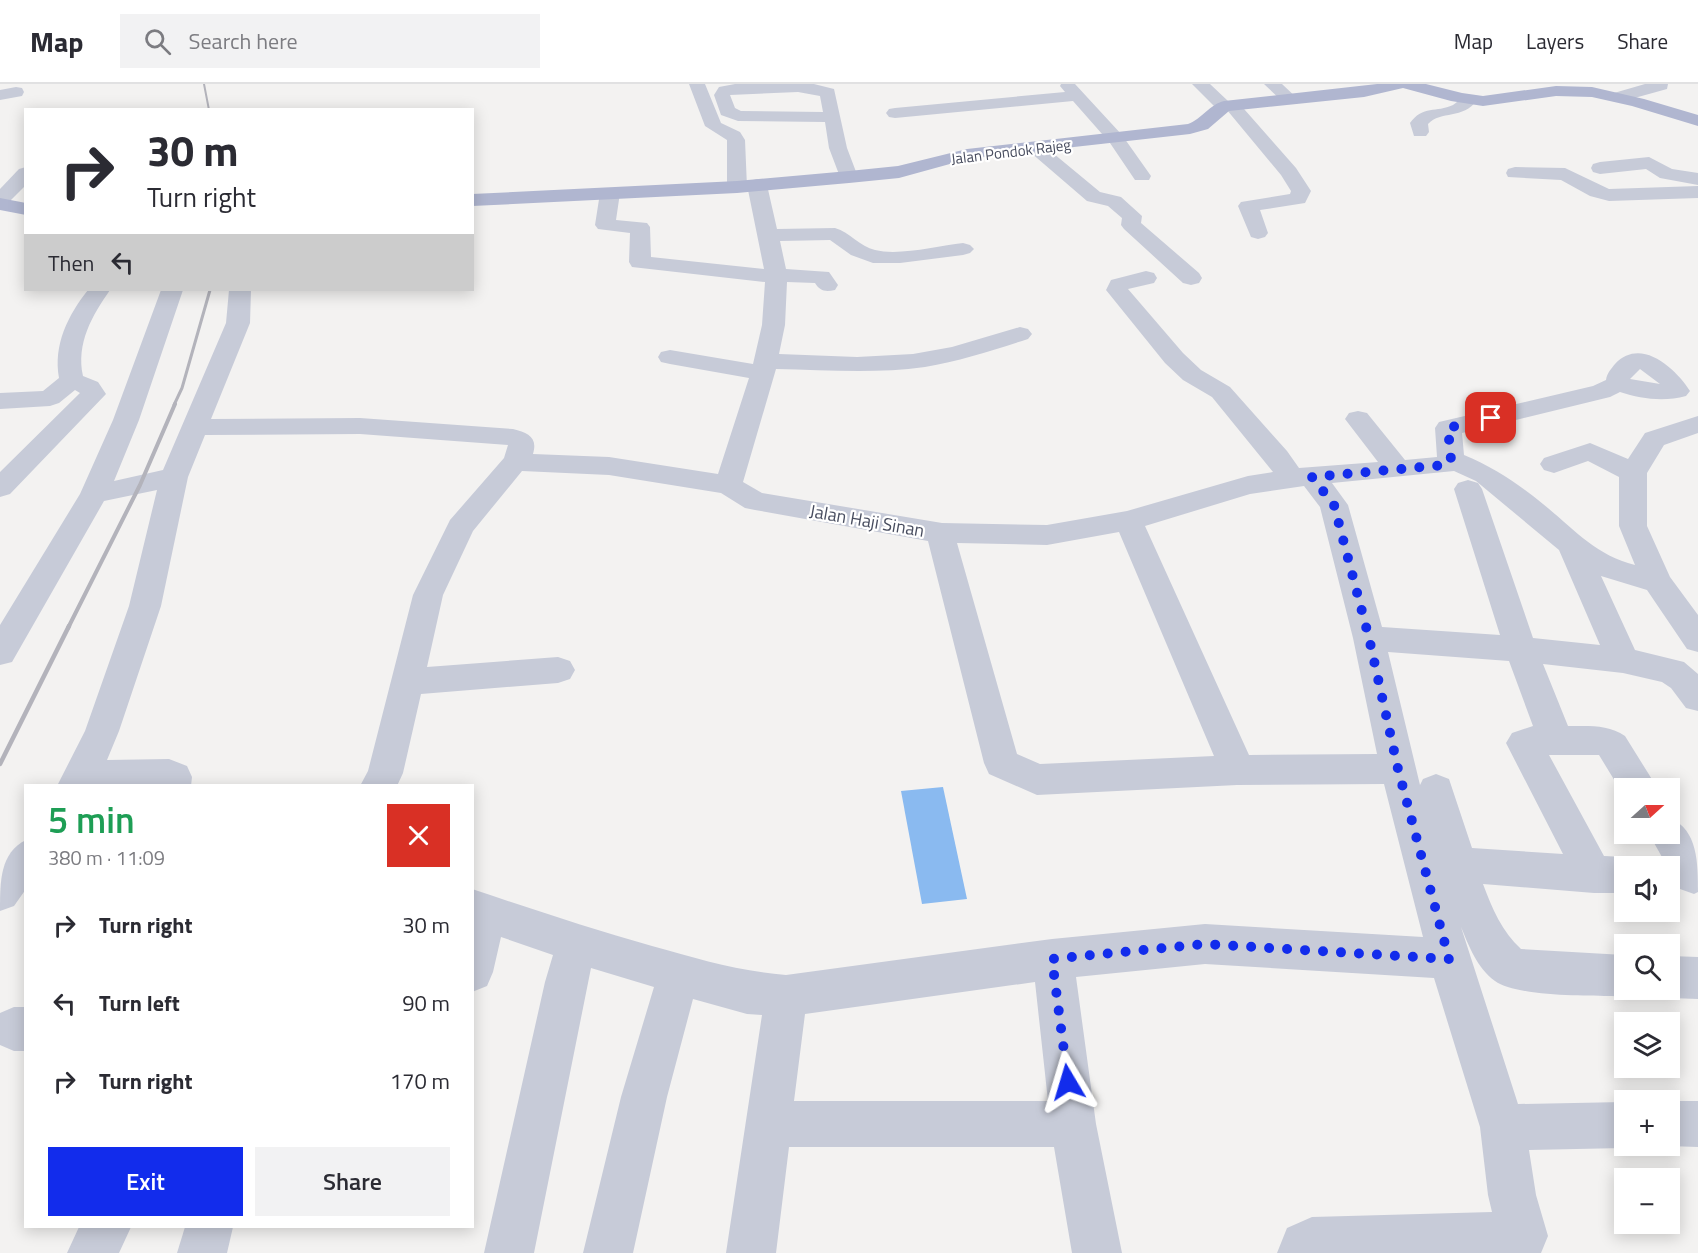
<!DOCTYPE html>
<meta charset="utf-8">
<style>
:root{--surface:#fff;--page:#f2f2f3;--text:#2b2b33;--muted:#7c7c81;--line:#e1e1e2;--accent:#122cec}
body{margin:0;font-family:"Titillium Web",sans-serif;background:var(--page);color:var(--text);height:100vh;display:flex;flex-direction:column;font-size:22px;white-space:nowrap}
*{box-sizing:border-box;margin:0}
p{font-size:20px;color:var(--muted)}
.icon{flex:none;width:33px;height:33px;fill:none;stroke:currentColor;stroke-width:2;stroke-linecap:round;stroke-linejoin:round}
.map{position:relative;flex:1;overflow:hidden}
.panel{position:absolute;left:24px;top:700px;width:450px;height:444px;display:flex;flex-direction:column;background:var(--surface);border-radius:0px;box-shadow:0 3px 15px #0003}
.panel>*{flex:none}
.guide{position:absolute;left:24px;top:24px;width:450px;height:183px;border-radius:0px;box-shadow:0 3px 15px #0003;background:#fff;color:var(--text);overflow:hidden}
.needle{width:39px;rotate:69deg}
.controls{position:absolute;left:1614px;top:694px;display:grid;gap:12px}
.controls a{display:grid;place-items:center;width:66px;height:66px;border-radius:0px;background:var(--surface);box-shadow:0 3px 15px #0003;font-size:30px}
.pin{position:absolute;display:grid;place-items:center;width:51px;height:51px;color:#fff;margin:-26px;border-radius:12px;box-shadow:0 3px 9px #0006}
.me{position:absolute;width:66px;margin:-33px;rotate:353deg;stroke-linejoin:round;filter:drop-shadow(0 0 4px #0008)}
.turn{display:flex;align-items:center;gap:21px;height:126px;padding:0 24px;font-size:27px}
.turn .icon{width:78px;height:78px;stroke-width:2.5}
.turn b{display:block;font-size:42px;line-height:51px}
.then{display:flex;align-items:center;height:57px;padding:0 24px;background:#0003;gap:12px;font-size:22px}
.round{display:grid;place-items:center;flex:none;width:63px;height:63px;border-radius:0px;background:var(--page)}
.overview{display:flex;align-items:center;justify-content:space-between;height:102px;padding:0 24px}
h1{font-size:36px;font-weight:600;line-height:45px;color:#1e9e55}
.action{display:flex;gap:12px;margin-top:auto;padding:12px 24px}
.action a{flex:1;height:69px;border-radius:0px;background:var(--accent);color:#fff;font-size:24px;font-weight:600;line-height:69px;text-align:center}
.action a+a{background:var(--page);color:var(--text)}
ul{padding:0;list-style:none}
li{display:flex;align-items:center;gap:18px;height:78px;padding:0 24px}
li div{flex:1}
li b{display:block;font-size:22px}
li em{font-style:normal}
header{display:flex;align-items:center;gap:36px;box-sizing:border-box;height:84px;padding:0 30px;background:var(--surface);border-bottom:2px solid var(--line)}
header strong{font-size:28px}
nav{display:flex;gap:33px;margin-inline-start:auto;font-size:21px}
.search{width:420px;height:54px;background:var(--page);display:flex;align-items:center;gap:15px;box-sizing:border-box;padding:0 21px;border-radius:0px;color:var(--muted);font-size:22px}
.map>svg:first-child{display:block}
</style>
<header>
<strong>Map</strong>
<div class="search"><svg class="icon" aria-label="search" viewBox="0 0 24 24"><circle cx="10" cy="10" r="6"/><path d="M15 15l6 6"/></svg>Search here</div>
<nav><a>Map</a><a>Layers</a><a>Share</a></nav>
</header>
<div class="map">
<svg width="1698" height="1169" viewBox="0 0 1698 1169">
<rect width="100%" height="100%" fill="#f3f2f1"/>
<path fill="#8abaf0" d="M943 703 967 815 922 820 901 707Z"/>
<g fill="none" stroke-linecap="round" stroke-linejoin="round">
<g fill="#c7cbd8" fill-rule="evenodd">
<path d="M689 0H705L721 39 740 48 745 56 747 103 744 107H730L727 103V56L705 42Z"/>
<path d="M735 0H814L834 5 847 64 858 93 856 97H842L840 93 829 64 825 38 738 37 721 31 714 11 719 3ZM798 8 820 12 823 28 741 27 735 24 730 11Z"/>
<path d="M1061 0H1075L1122 51 1151 92 1149 96H1135L1110 59 1073 17 895 34 889 33 886 29 889 25 895 24 1065 8 1060 2Z"/>
<path d="M1192 0H1210L1228 17H1237L1296 84 1311 107 1305 119 1260 126 1268 149 1265 153 1258 155 1251 153 1238 122 1241 118 1290 110 1291 107 1281 91 1227 26H1218Z"/>
<path d="M1264 0H1282L1299 16 1297 20H1285Z"/>
<path d="M1668 0 1667 5 1620 18 1612 13 1614 9 1645 0Z"/>
<path d="M16 3 22 4 24 8 22 12 0 16V6Z"/>
<path d="M1469 11 1477 16C1463 36 1441 26 1428 40L1429 48 1426 52H1414L1410 39C1423 21 1436 29 1453 21 1459 17 1462 13 1469 11Z"/>
<path d="M1036 59 1042 60 1100 108 1121 113 1142 132 1141 139 1199 189 1202 194 1199 199 1191 201 1183 199 1124 145 1121 141 1122 134 1108 122 1087 117 1030 68 1027 64 1030 60Z"/>
<path d="M1649 73 1672 85 1698 89V101L1660 94 1646 85 1600 90 1593 88 1591 84 1593 80 1600 78Z"/>
<path d="M26 83V101L7 120 0 122V105L19 85Z"/>
<path d="M1515 83 1565 84 1609 105 1698 102V114L1609 117 1590 112 1561 96 1508 93 1506 89 1508 85Z"/>
<path d="M757 95 764 97 767 101 777 145 835 144C850 148 860 163 875 166 899 172 938 162 963 159L970 161 974 165 970 169 963 171 900 179H873L851 171 830 156 780 157 786 185 829 188 838 201 835 206C825 208 820 207 815 199L787 198 785 241 779 270 857 273 913 270 952 263 1020 243 1028 245 1032 250 1028 255C994 266 960 277 925 283 875 290 826 286 776 285L743 398 762 409 942 439 1047 441 1127 427 1248 392 1273 388 1212 313 1183 296 1165 279 1106 206 1111 196 1146 187 1154 189 1157 194 1154 199 1128 205 1183 269 1201 286 1230 303 1287 367 1299 384 1378 378 1345 335 1349 329 1358 327 1367 329 1405 376 1437 373 1435 344 1439 338 1593 302 1606 296C1607 289 1611 285 1615 280 1641 252 1676 285 1690 307L1686 312C1664 318 1641 315 1620 308L1610 313 1462 349 1464 371C1495 384 1517 399 1543 420 1574 445 1595 471 1635 481L1619 442V393L1588 377 1554 389 1544 386 1540 380 1544 374 1590 359 1628 375 1645 349 1698 332V349L1664 361 1647 389V442L1670 493 1698 531V568L1687 565 1647 506 1601 492 1635 566 1684 578 1698 590V627L1686 624 1671 604 1662 598 1623 589 1543 580 1568 642C1588 642 1608 640 1625 652L1658 705H1624V712L1599 671H1549L1604 772 1624 773 1638 778 1640 783H1624V809H1594L1483 800C1492 824 1502 848 1521 865L1624 871V906L1639 907 1624 913 1612 912C1585 912 1515 912 1495 897 1477 884 1469 862 1461 843L1518 1020 1624 1018V1062H1629L1624 1064 1529 1066 1536 1111 1548 1152 1541 1169H1277L1287 1144 1312 1133 1492 1128 1488 1111 1480 1043 1434 894 1205 880 1076 893 1096 1040 1122 1169H1072L1054 1063H789L776 1169H726L762 931 747 930 693 915 667 1013 633 1169H583L621 1013 654 903 591 884 534 1169H484L545 898 553 871 501 853 493 888 487 902 472 908V805C532 825 592 845 652 862 699 875 737 887 786 891L1052 855 1205 840 1423 853 1384 700 1237 701 1037 711 989 690 984 679 928 457 755 426 745 424 721 409 609 391 522 387 473 447 443 511 427 583 558 573 570 577 575 586 570 595 558 599 421 610 403 689 397 702H360L368 687 413 511 450 436 504 374 508 361 360 350 205 351 188 393 161 522 119 647 107 676 169 675 187 682 192 693 191 702H57L85 647 129 522 157 406 104 417 12 578 0 581V541L80 410 113 336 161 206H183L139 336 114 397 163 386 226 239 229 206H251L250 239 211 335 360 334 513 345C528 349 538 353 533 370L609 373 718 390 749 294 670 280 661 278 658 273 661 268 670 266 753 280 762 241 765 198 632 183 629 178 630 149 598 145 595 141 600 109 603 105H617L620 109 616 136 647 139 650 143 651 173 764 185 747 101 750 97ZM1640 285 1660 300 1630 295ZM1454 387 1476 397 1559 466 1600 561 1533 554 1482 405 1478 399 1468 396 1458 399 1454 405 1500 551 1382 543 1348 421 1332 399ZM1304 402 1320 423 1353 554 1377 670 1249 671 1145 442 1250 410ZM1119 448 1214 672 1040 680 1017 670 957 459 1047 461ZM1388 568 1509 577 1533 642 1512 649 1506 659 1563 770 1472 764 1449 695 1436 690 1423 695 1420 701ZM1035 898 1048 1017H794L805 930Z"/>
<path d="M88 206H110C92 232 76 259 83 292L98 298 106 310 10 410 0 413V388L80 309 75 306 59 319 50 322 0 325V309L43 307 59 294C53 261 68 231 88 206Z"/>
<path d="M1670 734C1698 746 1698 779 1698 808L1694 810 1680 805 1649 750H1670Z"/>
<path d="M26 756V805L14 822 0 827C0 797 0 769 26 756Z"/>
<path d="M1670 872 1698 873V915L1670 914 1655 908 1670 906Z"/>
<path d="M14 923H26V967H14L0 961V929Z"/>
<path d="M1670 1017H1698V1063L1668 1062H1670Z"/>
<path d="M79 1143H131L119 1169H67Z"/>
<path d="M185 1143H233L227 1169H177Z"/>
</g>
<g fill="#b0b6d0" fill-rule="evenodd">
<path d="M1377 0H1426L1462 9 1483 12 1556 2 1592 3 1644 15 1698 31V42L1632 22 1592 13 1556 12 1483 22 1451 17 1403 4 1364 13 1229 27 1208 45 1190 50 968 75 899 94 849 99 737 109 472 122V110L737 97 849 87 898 82 967 65 1188 40C1202 35 1210 20 1224 17Z"/>
<path d="M0 114 26 119V131L0 126Z"/>
</g>
<path stroke="#b3b3bb" stroke-width="2" d="M204 0 209 26"/>
<path stroke="#b3b3bb" stroke-width="3" d="M174 321 182 304 210 206"/>
<path stroke="#b3b3bb" stroke-width="4" d="M68 544 140 401 175 320"/>
<path stroke="#b3b3bb" stroke-width="4.5" d="M0 680 69 542"/>
</g>
<g fill="none" stroke-linecap="round" stroke-linejoin="round">
<path stroke="#122cec" stroke-width="10" stroke-dasharray="0 18" d="M1068 998 1052 875 1205 860 1449 875 1398 685 1369 554 1334 421 1312 393 1445 381 1451 376 1448 344 1491 334"/>
</g>
<g text-anchor="middle" stroke-width="4.5" stroke-linejoin="round" paint-order="stroke">
<g font-size="15" fill="#484d5f" stroke="#fff">
<text transform="translate(1011 68) rotate(-7)" y="5">Jalan Pondok Rajeg</text>
</g>
<g font-size="18" fill="#484d5f" stroke="#fff">
<text transform="translate(867 437) rotate(10)" y="6">Jalan Haji Sinan</text>
</g>
</g>
</svg>
<div class="controls">
<a><svg class="needle" viewBox="-14 -14 28 28"><path d="M0-13l5 13h-10z" fill="#e53935"/><path d="M0 13l5-13h-10z" fill="#7c7c81"/></svg></a>
<a><svg class="icon" aria-label="sound" viewBox="0 0 24 24"><path d="M4 9h4l5-4v14l-5-4H4zM17 9q2 3 0 6"/></svg></a>
<a><svg class="icon" aria-label="search" viewBox="0 0 24 24"><circle cx="10" cy="10" r="6"/><path d="M15 15l6 6"/></svg></a>
<a><svg class="icon" aria-label="layers" viewBox="0 0 24 24"><path d="M12 4l9 5-9 5-9-5zM3 14l9 5 9-5"/></svg></a>
<a>+</a>
<a>−</a>
</div>
<div class="pin" style="left:1491px;top:334px;background:#d93025"><svg class="icon" aria-label="arrive" viewBox="0 0 24 24"><path d="M6 21V4h12l-3 4 3 4H6"/></svg></div>
<svg class="me" style="left:1068px;top:998px" viewBox="-20 -20 40 40"><path d="M0-17L14 15 0 8-14 15z" fill="#122cec" stroke="#fff" stroke-width="4"/></svg>
<div class="guide">
<div class="turn"><svg class="icon" aria-label="right" viewBox="0 0 24 24"><path d="M7 20v-9h11M14 6l5 5-5 5"/></svg><div><b>30 m</b>Turn right</div></div>
<div class="then">Then<svg class="icon" aria-label="left" viewBox="0 0 24 24"><path d="M17 20v-9H6M10 6l-5 5 5 5"/></svg></div>
</div>
<section class="panel">
<div class="overview"><div><h1>5 min</h1><p>380 m · 11:09</p></div><a class="round" style="background:#d93025;color:#fff"><svg class="icon" aria-label="close" viewBox="0 0 24 24"><path d="M6 6l12 12M18 6L6 18"/></svg></a></div>
<ul>
<li><svg class="icon" aria-label="right" viewBox="0 0 24 24"><path d="M7 20v-9h11M14 6l5 5-5 5"/></svg><div><b>Turn right</b></div><em>30 m</em></li>
<li><svg class="icon" aria-label="left" viewBox="0 0 24 24"><path d="M17 20v-9H6M10 6l-5 5 5 5"/></svg><div><b>Turn left</b></div><em>90 m</em></li>
<li><svg class="icon" aria-label="right" viewBox="0 0 24 24"><path d="M7 20v-9h11M14 6l5 5-5 5"/></svg><div><b>Turn right</b></div><em>170 m</em></li>
</ul>
<div class="action"><a>Exit</a><a>Share</a></div>
</section>
</div>
